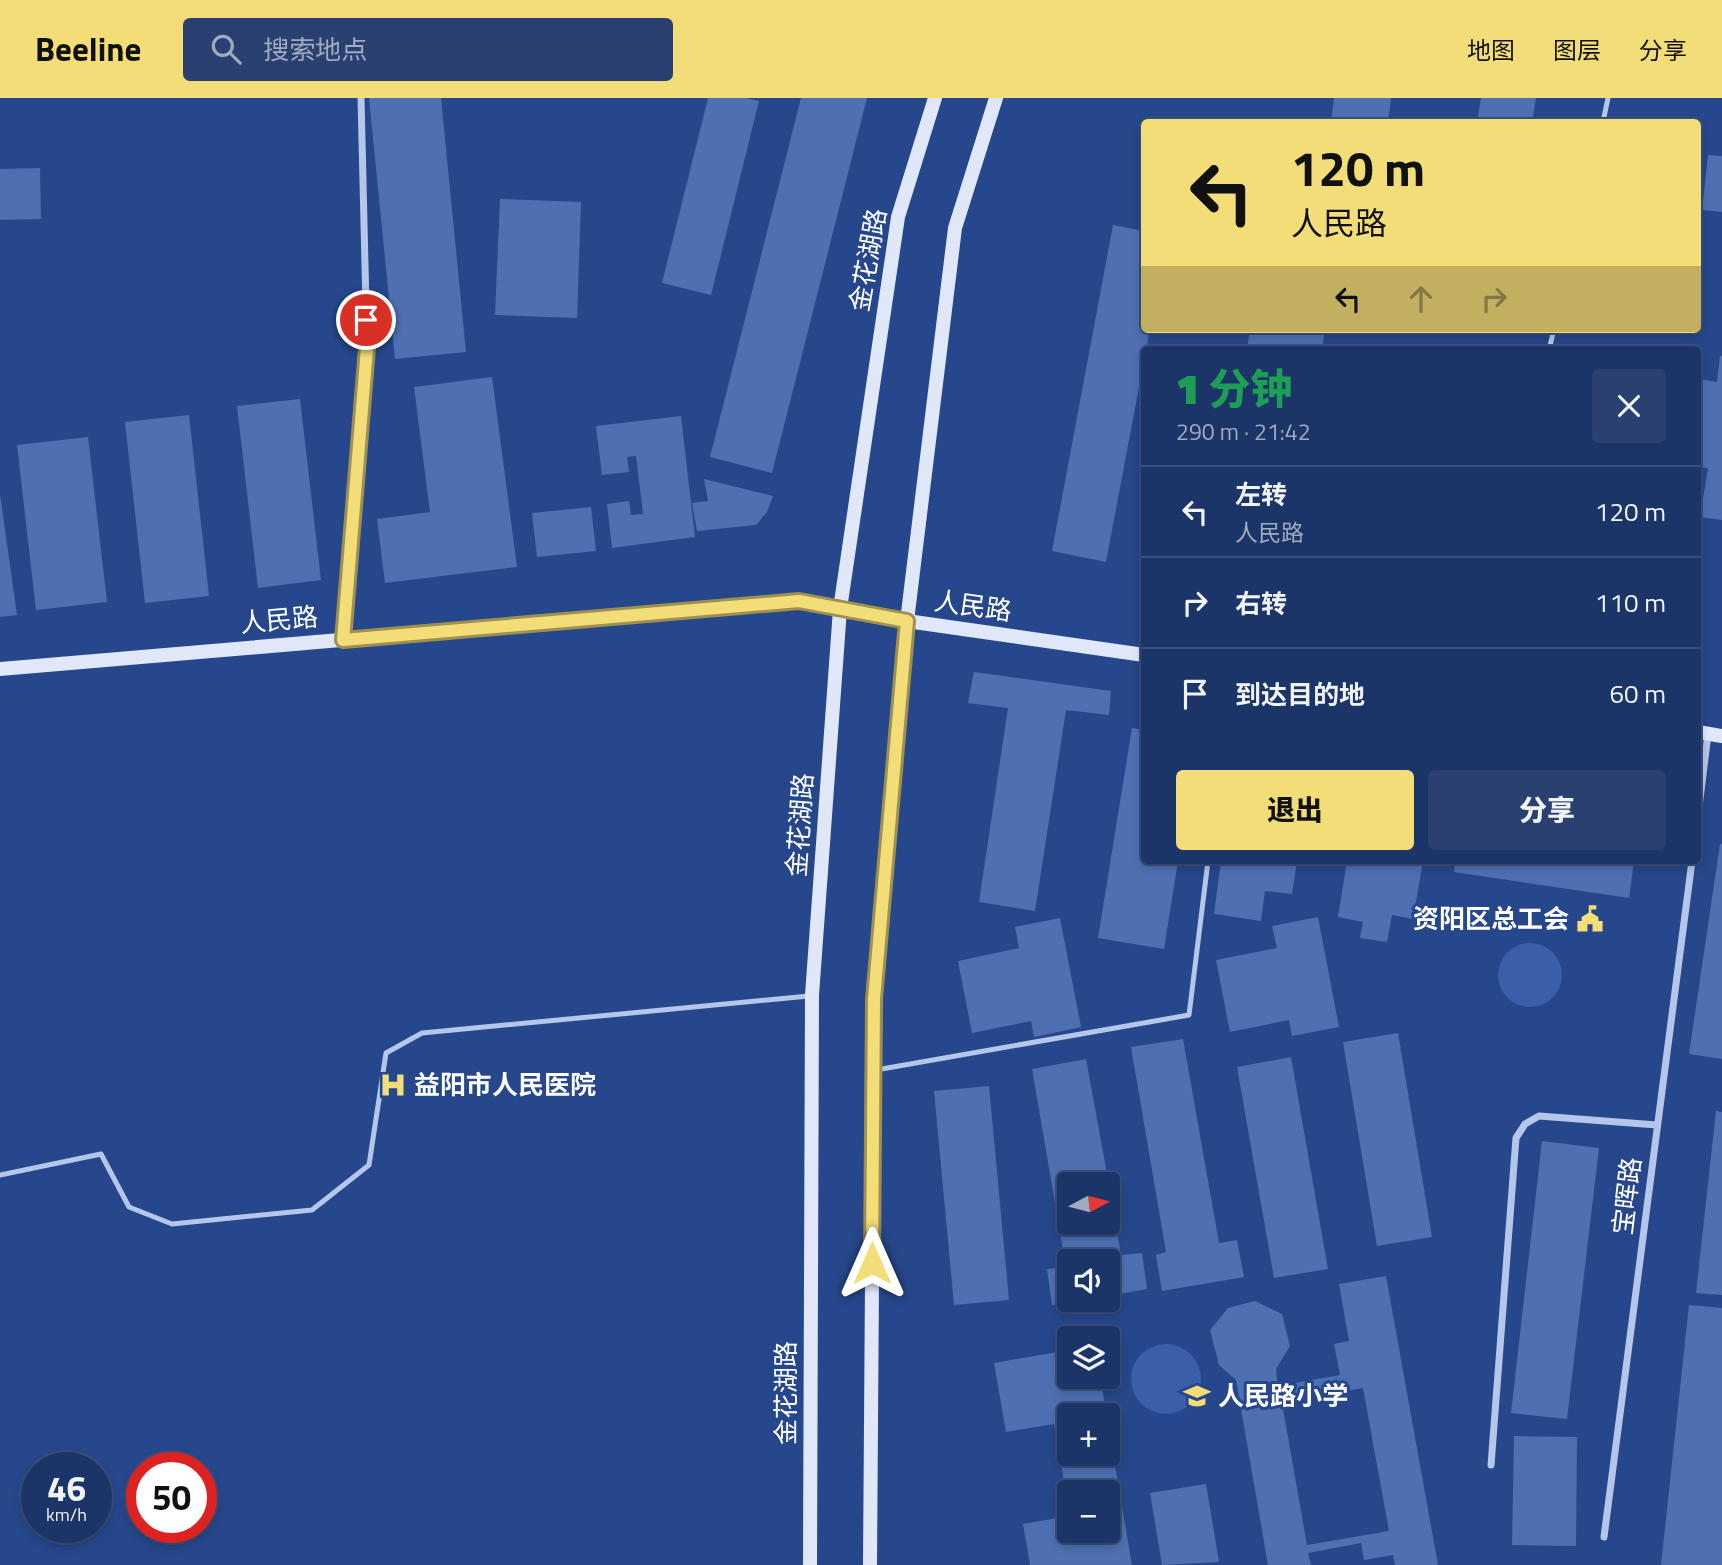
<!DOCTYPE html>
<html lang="zh">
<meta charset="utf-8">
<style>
:root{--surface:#1c3568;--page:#294071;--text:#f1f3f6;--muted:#a0abc0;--line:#3a507c;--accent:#f3dd79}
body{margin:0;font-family:"Titillium Web","Noto Sans SC",sans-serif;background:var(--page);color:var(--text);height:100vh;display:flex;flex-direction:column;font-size:26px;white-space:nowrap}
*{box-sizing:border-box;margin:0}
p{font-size:23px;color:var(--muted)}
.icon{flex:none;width:38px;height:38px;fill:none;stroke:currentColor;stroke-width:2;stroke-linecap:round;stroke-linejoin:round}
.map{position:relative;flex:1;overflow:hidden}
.drawer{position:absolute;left:1141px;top:248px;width:560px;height:518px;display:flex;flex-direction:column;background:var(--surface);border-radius:7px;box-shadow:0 4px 10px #0003,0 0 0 2px var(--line)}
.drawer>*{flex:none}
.guide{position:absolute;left:1141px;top:21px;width:560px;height:214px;border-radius:7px;box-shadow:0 4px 10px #0003,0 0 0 2px var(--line);background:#f3dd79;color:#111;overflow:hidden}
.needle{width:46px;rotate:83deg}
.tools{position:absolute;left:1057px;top:1074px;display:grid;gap:14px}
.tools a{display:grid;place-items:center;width:63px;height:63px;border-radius:7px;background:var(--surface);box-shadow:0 4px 10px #0003,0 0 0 2px var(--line);font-size:35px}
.speed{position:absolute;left:21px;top:1354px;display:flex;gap:14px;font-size:35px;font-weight:700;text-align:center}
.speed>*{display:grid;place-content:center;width:91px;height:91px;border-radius:50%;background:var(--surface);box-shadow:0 4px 10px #0003,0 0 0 2px var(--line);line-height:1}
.speed small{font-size:18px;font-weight:400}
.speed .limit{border:10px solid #d22;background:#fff;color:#111}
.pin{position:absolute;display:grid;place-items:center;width:60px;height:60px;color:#fff;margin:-30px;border:4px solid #fff;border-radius:50%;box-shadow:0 2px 7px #0007}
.me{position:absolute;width:77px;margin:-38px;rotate:0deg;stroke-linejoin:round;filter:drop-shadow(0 0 5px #0008)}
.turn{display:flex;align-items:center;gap:24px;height:147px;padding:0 35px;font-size:32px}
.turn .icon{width:91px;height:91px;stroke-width:2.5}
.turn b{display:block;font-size:49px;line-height:60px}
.lanes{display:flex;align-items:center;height:66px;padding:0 35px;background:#0003;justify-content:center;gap:35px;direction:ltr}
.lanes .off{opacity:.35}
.round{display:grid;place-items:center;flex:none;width:74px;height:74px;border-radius:7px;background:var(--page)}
.summary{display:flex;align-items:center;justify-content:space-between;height:119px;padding:0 35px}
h1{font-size:42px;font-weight:800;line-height:52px;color:#1e9e55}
.action{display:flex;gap:14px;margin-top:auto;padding:14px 35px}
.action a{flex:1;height:80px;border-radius:7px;background:var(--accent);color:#111;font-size:28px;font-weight:800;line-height:80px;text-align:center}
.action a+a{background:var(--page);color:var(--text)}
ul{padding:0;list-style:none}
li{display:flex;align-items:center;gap:21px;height:91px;padding:0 35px;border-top:2px solid var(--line)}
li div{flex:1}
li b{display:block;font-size:26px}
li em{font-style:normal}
header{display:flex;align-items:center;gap:42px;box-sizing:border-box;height:98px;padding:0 35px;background:var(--accent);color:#111}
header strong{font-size:33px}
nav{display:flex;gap:38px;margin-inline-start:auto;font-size:24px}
.search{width:490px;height:63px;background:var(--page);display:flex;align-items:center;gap:18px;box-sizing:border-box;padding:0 24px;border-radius:7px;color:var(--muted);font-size:26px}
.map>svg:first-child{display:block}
</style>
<header>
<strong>Beeline</strong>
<div class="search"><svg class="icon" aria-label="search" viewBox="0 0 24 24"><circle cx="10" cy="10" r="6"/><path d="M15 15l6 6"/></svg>搜索地点</div>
<nav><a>地图</a><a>图层</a><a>分享</a></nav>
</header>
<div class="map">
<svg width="1722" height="1467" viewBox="0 0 1722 1467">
<rect width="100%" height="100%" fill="#26478b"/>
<g fill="#3a5fa8">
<circle cx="1530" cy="877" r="32"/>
<circle cx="1166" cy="1281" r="35"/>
</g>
<g fill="#4e70b2" fill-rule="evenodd">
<path d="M369 0H441L466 254 395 261Z"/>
<path d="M708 0H746L759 3 711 197 662 185Z"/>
<path d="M801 0H867L772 375 710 359Z"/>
<path d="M1334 0H1391L1388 24H1331Z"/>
<path d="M1481 0H1536L1532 24H1477Z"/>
<path d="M1708 57 1722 58V114L1702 112Z"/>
<path d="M40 70 41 121 0 122V71Z"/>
<path d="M500 101 581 104 577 220 495 217Z"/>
<path d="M1113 127 1144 133V231H1150L1106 464 1052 453Z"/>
<path d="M1250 231H1325L1322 252H1247Z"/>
<path d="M1720 258H1722V422L1700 419 1708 370 1698 369V281L1717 284Z"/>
<path d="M492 279 517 469 385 485 377 421 430 414 414 289Z"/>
<path d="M300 301 321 482 258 490 237 308Z"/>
<path d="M189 317 209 498 145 505 125 324Z"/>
<path d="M681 318 695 439 612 450 607 406 629 403 631 417 643 416 636 358 627 359 629 374 602 377 596 328Z"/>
<path d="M88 339 107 504 36 512 17 347Z"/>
<path d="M704 381 773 398 767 414 756 427 697 433 692 405 708 403Z"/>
<path d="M0 396 17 517 0 519Z"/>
<path d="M591 409 596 453 537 459 532 415Z"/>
<path d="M974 574 1111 593 1109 617 1066 612 1035 813 979 804 1008 610 968 605Z"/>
<path d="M1132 630 1144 632V763H1178L1164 851 1098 840Z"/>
<path d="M1720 746H1722V961L1689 956Z"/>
<path d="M1221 763H1297L1292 796 1265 793 1261 823 1214 816Z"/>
<path d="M1347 763H1423L1413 821 1392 817 1387 844 1360 840 1363 824 1338 819Z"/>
<path d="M1455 763H1634L1629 800 1454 774Z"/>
<path d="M1318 819 1339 929 1292 938 1289 922 1230 934 1216 862 1277 850 1272 828Z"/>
<path d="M1060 820 1081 929 1034 939 1031 923 972 935 958 863 1019 850 1015 829Z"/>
<path d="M1398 935 1432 1139 1377 1148 1343 944Z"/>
<path d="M1183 941 1219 1145 1237 1142 1244 1179 1162 1193 1156 1157 1166 1154 1131 949Z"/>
<path d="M1291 959 1328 1171 1274 1180 1237 969Z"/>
<path d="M1086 961 1109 1087H1069V1125H1108L1109 1088 1121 1157 1142 1155 1147 1191 1108 1198V1164H1069V1204L1052 1207 1047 1171 1066 1169 1032 971Z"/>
<path d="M989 988 1009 1202 954 1207 934 993Z"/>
<path d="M1716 1013 1722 1014V1197L1696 1195Z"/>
<path d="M1542 1043 1599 1050 1567 1321 1511 1315Z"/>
<path d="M1386 1178 1438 1467H1395L1393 1457 1364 1462 1361 1445 1308 1455 1311 1467H1268L1236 1282 1219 1267 1210 1232 1228 1210 1255 1203 1282 1216 1290 1248 1276 1271 1278 1288 1340 1277 1334 1246 1349 1243 1339 1186ZM1363 1290 1389 1433 1307 1447 1282 1305Z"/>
<path d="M1689 1207 1722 1210V1467H1661Z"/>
<path d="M1069 1252V1279H1100L1107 1318H1069V1356H1108L1109 1332 1132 1467H1030L1023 1426 1069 1418V1433H1108V1395H1069L1068 1406 1054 1326 1006 1334 994 1265Z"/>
<path d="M1514 1338 1577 1339 1576 1448 1512 1447Z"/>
<path d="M1206 1386 1219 1464 1162 1467 1150 1395Z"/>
</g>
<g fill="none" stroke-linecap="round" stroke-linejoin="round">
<g stroke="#b4c7ea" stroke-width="5">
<path d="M1603 24 1608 0"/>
<path d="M1549 252 1554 231"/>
<path d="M876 972 1189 917 1208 763"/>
<path d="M0 1077 101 1056 129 1109 172 1126 312 1112 369 1067 386 955 422 935 809 898"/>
</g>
<g stroke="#b4c7ea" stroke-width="7">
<path d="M343 542 367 250 361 0"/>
<path d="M1698 717 1708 636"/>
<path d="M1491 1367 1516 1040 1525 1026 1539 1018 1657 1027"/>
<path d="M1604 1439 1692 763"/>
</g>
<g stroke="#dfe7f8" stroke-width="14">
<path d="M0 571 799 503 907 523 1144 557"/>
<path d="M1698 634 1722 638"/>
<path d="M810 1467 812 897 840 511 898 119 935 0"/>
<path d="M870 1467 874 901 907 523 955 130 996 0"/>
</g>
</g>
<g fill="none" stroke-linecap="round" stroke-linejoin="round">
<g stroke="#9e904f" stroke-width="18">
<path id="route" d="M366 222 367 250 343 542 799 503 907 523 874 901 872 1165"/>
</g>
<use href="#route" stroke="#f3dd79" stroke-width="12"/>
</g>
<defs>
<g id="civic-bare" transform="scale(2.1)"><path d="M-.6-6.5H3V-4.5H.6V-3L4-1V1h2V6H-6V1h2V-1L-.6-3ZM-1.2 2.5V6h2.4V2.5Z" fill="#f3dd79" stroke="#26478b" stroke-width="2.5" paint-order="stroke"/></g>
<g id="hospital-bare" transform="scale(2.1)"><path d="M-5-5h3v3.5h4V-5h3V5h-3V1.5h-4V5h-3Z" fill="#f3dd79" stroke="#26478b" stroke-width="2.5" paint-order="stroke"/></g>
<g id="school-bare" transform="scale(2.1)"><path d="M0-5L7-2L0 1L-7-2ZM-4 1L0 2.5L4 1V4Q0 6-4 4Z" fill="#f3dd79" stroke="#26478b" stroke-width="2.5" paint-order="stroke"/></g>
</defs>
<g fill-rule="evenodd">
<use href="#civic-bare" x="1590" y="821"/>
<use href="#hospital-bare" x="393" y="987"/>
<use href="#school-bare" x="1197" y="1298"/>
</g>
<g text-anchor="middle" stroke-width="6" stroke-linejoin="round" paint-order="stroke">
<g font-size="26" fill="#fff" stroke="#26478b">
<text transform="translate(868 162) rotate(-80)" y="9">金花湖路</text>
<text transform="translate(973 508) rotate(8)" y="9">人民路</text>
<text transform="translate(279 522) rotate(-5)" y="9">人民路</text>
<text transform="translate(800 727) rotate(-86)" y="9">金花湖路</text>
<text transform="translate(1627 1098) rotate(-83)" y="9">宝晖路</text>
<text transform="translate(786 1295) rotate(-90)" y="9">金花湖路</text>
</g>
<g font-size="26" font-weight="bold" fill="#fff" stroke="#26478b" text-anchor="start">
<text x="1569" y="830" text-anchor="end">资阳区总工会</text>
<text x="414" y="996">益阳市人民医院</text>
<text x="1218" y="1307">人民路小学</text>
</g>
</g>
</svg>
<div class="tools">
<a><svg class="needle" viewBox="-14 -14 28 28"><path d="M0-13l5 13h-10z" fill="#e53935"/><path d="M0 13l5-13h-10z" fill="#a0abc0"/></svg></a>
<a><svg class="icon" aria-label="sound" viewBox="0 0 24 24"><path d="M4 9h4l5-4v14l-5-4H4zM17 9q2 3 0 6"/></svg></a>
<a><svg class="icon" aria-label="layers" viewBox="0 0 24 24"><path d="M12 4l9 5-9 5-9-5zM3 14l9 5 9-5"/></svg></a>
<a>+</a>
<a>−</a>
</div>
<div class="speed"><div>46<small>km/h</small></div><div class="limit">50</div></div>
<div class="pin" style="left:366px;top:222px;background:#d93025"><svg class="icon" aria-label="arrive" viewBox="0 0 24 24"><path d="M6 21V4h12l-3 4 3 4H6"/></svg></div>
<svg class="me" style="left:872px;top:1165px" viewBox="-20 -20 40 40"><path d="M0-17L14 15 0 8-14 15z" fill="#f3dd79" stroke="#fff" stroke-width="4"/></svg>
<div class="guide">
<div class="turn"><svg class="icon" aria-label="left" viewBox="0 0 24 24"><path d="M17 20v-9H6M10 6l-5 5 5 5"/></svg><div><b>120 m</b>人民路</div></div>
<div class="lanes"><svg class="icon" aria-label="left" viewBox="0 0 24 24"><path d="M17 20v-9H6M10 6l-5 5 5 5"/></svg><svg class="icon off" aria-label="ahead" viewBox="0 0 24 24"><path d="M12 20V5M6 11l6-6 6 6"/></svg><svg class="icon off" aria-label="right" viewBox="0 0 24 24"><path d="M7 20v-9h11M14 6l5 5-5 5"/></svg></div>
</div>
<section class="drawer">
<div class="summary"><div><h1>1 分钟</h1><p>290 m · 21:42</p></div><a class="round"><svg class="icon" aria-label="close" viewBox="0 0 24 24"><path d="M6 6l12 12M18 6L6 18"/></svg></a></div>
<ul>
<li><svg class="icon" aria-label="left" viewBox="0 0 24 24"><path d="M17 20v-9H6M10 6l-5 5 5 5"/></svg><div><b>左转</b><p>人民路</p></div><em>120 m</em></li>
<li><svg class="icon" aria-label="right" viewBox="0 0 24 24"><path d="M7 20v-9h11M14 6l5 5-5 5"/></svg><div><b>右转</b></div><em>110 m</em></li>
<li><svg class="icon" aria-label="arrive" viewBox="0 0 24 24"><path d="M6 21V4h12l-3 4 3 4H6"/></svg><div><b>到达目的地</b></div><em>60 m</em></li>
</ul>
<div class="action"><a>退出</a><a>分享</a></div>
</section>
</div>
